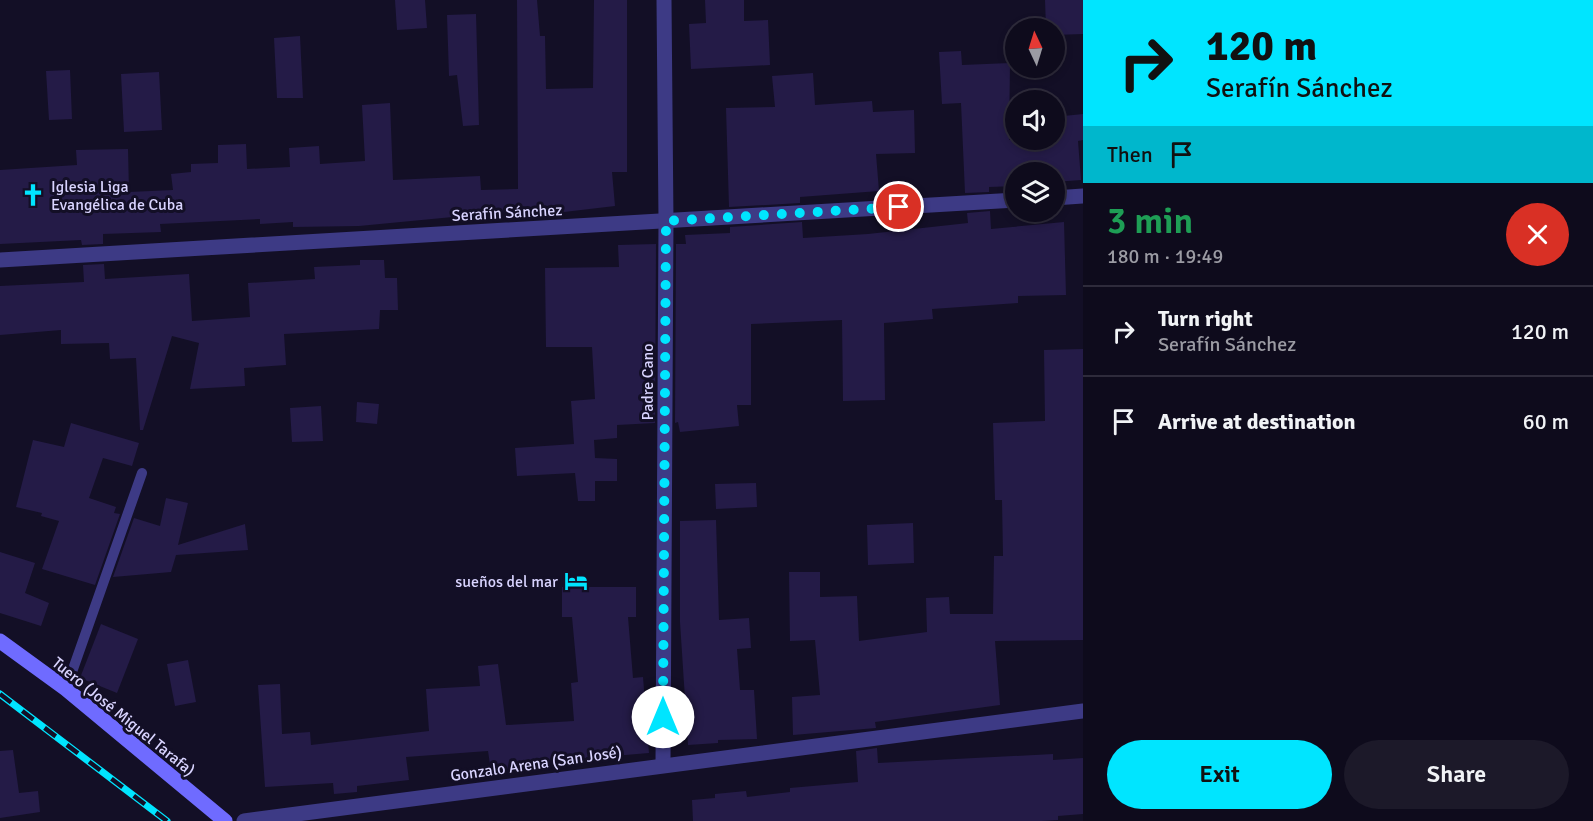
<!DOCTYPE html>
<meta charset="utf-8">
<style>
:root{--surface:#0e0b1c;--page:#1c1929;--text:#f1f3f6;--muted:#9b9ba3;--line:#2e2b3b;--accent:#00e5ff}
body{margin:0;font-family:Signika,sans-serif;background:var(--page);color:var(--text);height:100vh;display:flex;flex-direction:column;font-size:22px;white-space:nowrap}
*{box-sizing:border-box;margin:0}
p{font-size:20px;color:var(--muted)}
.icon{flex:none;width:33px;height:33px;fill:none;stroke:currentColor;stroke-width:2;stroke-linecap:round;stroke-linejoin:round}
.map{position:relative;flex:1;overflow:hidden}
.panel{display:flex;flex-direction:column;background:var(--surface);width:510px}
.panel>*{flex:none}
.banner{background:#00e5ff;color:#111;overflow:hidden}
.needle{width:39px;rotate:356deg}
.buttons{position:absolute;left:1005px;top:18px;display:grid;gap:12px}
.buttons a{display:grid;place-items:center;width:60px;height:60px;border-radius:50%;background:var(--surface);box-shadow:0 3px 9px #0003,0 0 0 2px var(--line);font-size:30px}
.pin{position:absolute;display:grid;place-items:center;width:51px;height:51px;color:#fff;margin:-26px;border:3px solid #fff;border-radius:50%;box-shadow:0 2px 6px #0007}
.me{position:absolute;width:66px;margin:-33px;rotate:0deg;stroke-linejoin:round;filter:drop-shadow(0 0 4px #0008)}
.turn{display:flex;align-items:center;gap:21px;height:126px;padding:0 24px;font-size:27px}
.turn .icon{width:78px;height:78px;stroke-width:2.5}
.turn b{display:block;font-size:42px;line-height:51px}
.then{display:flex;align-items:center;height:57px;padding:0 24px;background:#0003;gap:12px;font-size:22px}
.round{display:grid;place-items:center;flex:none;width:63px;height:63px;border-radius:32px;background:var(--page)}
.overview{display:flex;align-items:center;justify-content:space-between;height:102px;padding:0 24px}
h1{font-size:36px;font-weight:600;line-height:45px;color:#1e9e55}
.action{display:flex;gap:12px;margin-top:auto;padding:12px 24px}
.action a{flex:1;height:69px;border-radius:36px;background:var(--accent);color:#111;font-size:24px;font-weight:600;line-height:69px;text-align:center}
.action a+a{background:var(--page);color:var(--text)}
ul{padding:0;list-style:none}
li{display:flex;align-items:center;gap:18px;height:90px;padding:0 24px;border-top:2px solid var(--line)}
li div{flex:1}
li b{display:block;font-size:22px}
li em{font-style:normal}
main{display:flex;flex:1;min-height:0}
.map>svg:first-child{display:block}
</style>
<main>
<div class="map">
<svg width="1083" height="821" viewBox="0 0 1083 821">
<rect width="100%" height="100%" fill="#130f26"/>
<g fill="#241b47">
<path d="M395 0H425L427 28 397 30Z"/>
<path d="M517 0H537L540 36H545L546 89 593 88 594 0H627V172H612L615 206 564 212 525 213V210L359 226 293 227V222L260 224V219L160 224 161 232 103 234V244L82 245 81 240 0 244V170L77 165 76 150 128 149 129 192 173 190 171 174 191 172V164L218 163V145L246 144 247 169 290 167 289 148 319 146 320 164 365 161 362 105 390 103 393 180 480 176 481 190 518 189Z"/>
<path d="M705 0H744V21L768 20 770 65 691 69 689 24 706 23Z"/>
<path d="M1045 0H1083V34L1054 35V28H1046Z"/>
<path d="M476 14 479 125 463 126 457 75 449 76 447 15Z"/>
<path d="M300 36 303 98H277L274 38Z"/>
<path d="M961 51 962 65 1010 63 1009 140H1054V117L1083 114V140L1078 141 1081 180 1054 182V172H1016V186L989 187V192L965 193 961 103 942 104 939 52Z"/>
<path d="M70 70 72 119 49 120 46 71Z"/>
<path d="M159 72 162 130 124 132 121 74Z"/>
<path d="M813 73 815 105 872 101 873 112 914 110 915 153 876 154 879 191 800 197V203L729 207 726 108 775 107 772 76Z"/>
<path d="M990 211 991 229 1064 222 1066 295 1018 296V303L932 309 933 319 884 323 885 400 843 401 842 320 751 324V405H737L739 426 680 432 678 422 675 423 676 244H686L685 235 730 233V227L802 222 803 238 868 234 968 223 967 213Z"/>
<path d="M656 244 655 423 617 425V438L594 440 595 458 617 459V481H595V501H578L575 473 517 476 515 448 574 444 571 401 595 399 592 347H546L545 268 619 267 618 245Z"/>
<path d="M360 260H384L385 278H397L398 310H380L379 329 284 334 286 365 244 368 245 386 190 389 199 343 172 336 143 430H140L136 358 110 359 109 343 61 344V330L0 335V286L84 282 83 265 104 264 105 279 189 274 192 321 250 317 248 283 315 279 314 267 360 265Z"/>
<path d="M1083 349V640L995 641 1000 705 875 722 876 728 793 735 792 697 820 695 815 640 790 641 789 572H820V597L857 596 859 641 927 632 926 598 949 597 950 614H993L994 556H1003L1002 500H995L993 423 1045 421 1044 350Z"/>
<path d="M357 402 379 404 377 424 356 422Z"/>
<path d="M321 406 323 441 292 442 290 408Z"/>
<path d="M71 423 139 443 132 466 103 458 89 498 116 507 114 513 120 514 95 585 42 569 59 521 41 516 42 513 16 507 33 440 64 447Z"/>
<path d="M756 483 757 507 716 509 715 484Z"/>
<path d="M166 498 188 503 178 545 245 524 248 550 176 555 171 572 113 577 134 518 160 526Z"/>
<path d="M716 520 719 620 749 618 751 648 737 649 740 690H754L757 739 718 740V743L688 745 680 622V521Z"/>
<path d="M913 523 914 563 868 565 867 525Z"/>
<path d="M0 552 35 563 25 593 49 603 41 626 0 613Z"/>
<path d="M562 587H636V617H628L633 678 643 677 649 753 542 762V765L491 771 488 751 406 757 409 780 357 786V792L334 794 333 783 265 787 258 685 280 684 282 734 310 732 311 745 429 731 426 689 480 686 478 666 498 664 506 725 574 721 571 683 578 682 572 617H562Z"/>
<path d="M101 624 138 639 117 693 80 678Z"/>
<path d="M188 660 196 702 175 706 167 664Z"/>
<path d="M877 748 878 763 1053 754V760L1083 758V814L1058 816V820L1042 821H693L692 800 715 798V794L746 791 747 797 790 792V788L858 782 856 751Z"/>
<path d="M13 750 19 793 38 791 40 812 0 818V751Z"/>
</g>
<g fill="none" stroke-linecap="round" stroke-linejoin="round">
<path stroke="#3d3a85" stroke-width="10" d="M66 689 142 473"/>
<g stroke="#3d3a85" stroke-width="15">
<path d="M1054 198 1083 196"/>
<path d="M0 260 1016 200"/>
<path d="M663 764 666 221 664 0"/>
<path d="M244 821 1083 711"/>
</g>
<path stroke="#6f6bff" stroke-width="15" d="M0 641 66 689 225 821"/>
<g stroke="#00e5ff" stroke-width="7">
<path id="rail" d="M0 694 167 821"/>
</g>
<use href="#rail" stroke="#130f26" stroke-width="4.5" stroke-dasharray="14" stroke-linecap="butt"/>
</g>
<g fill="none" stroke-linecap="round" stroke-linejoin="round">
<path stroke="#00e5ff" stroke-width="10" stroke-dasharray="0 18" d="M663 717 666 221 899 207"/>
</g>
<defs>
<g id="church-bare" transform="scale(1.8)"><path d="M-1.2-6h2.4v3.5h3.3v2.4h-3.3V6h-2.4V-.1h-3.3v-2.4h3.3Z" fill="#00e5ff" stroke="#130f26" stroke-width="2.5" paint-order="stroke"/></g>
<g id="hotel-bare" transform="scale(1.8)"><path d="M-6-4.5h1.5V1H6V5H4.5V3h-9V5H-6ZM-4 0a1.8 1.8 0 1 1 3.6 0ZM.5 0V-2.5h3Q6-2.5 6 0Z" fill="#00e5ff" stroke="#130f26" stroke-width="2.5" paint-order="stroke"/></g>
</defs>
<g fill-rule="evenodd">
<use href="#church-bare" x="33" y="195"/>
<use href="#hotel-bare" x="576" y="581"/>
</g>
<g text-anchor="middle" stroke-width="6" stroke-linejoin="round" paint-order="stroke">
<g font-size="16" fill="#d9d4ff" stroke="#130f26" text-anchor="start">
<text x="51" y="192">Iglesia Liga<tspan x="51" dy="18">Evangélica de Cuba</tspan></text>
<text x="558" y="587" text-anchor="end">sueños del mar</text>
</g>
<g font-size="16" fill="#d9d4ff" stroke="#130f26">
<text transform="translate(507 212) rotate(-3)" y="6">Serafín Sánchez</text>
<text transform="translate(647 382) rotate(-90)" y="6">Padre Cano</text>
<text transform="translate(124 716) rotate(39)" y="6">Tuero (José Miguel Tarafa)</text>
<text transform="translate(536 763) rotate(-8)" y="6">Gonzalo Arena (San José)</text>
</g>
</g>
</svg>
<div class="buttons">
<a><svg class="needle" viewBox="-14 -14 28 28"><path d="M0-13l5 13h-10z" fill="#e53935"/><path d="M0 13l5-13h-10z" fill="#9b9ba3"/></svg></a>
<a><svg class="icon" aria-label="sound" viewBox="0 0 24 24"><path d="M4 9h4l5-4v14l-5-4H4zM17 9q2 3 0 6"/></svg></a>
<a><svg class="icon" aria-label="layers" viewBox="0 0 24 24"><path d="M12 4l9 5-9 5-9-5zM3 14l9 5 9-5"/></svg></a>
</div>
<div class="pin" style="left:899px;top:207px;background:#d93025"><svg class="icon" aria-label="arrive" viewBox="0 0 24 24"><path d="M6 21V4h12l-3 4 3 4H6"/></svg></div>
<svg class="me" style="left:663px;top:717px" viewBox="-20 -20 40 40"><circle r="19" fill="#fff"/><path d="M0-13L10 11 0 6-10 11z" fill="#00e5ff"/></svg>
</div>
<section class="panel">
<div class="banner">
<div class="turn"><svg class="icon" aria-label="right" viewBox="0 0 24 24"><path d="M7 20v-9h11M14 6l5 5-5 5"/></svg><div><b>120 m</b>Serafín Sánchez</div></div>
<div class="then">Then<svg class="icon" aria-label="arrive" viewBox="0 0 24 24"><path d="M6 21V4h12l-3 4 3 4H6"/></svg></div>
</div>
<div class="overview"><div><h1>3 min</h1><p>180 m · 19:49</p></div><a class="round" style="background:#d93025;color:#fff"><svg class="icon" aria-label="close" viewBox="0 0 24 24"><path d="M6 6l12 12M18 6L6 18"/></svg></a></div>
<ul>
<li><svg class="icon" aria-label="right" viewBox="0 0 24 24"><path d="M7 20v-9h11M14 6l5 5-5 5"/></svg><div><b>Turn right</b><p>Serafín Sánchez</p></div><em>120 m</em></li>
<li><svg class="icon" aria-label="arrive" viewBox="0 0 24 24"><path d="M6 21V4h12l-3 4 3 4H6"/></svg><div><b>Arrive at destination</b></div><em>60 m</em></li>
</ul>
<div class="action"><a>Exit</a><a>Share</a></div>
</section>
</main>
